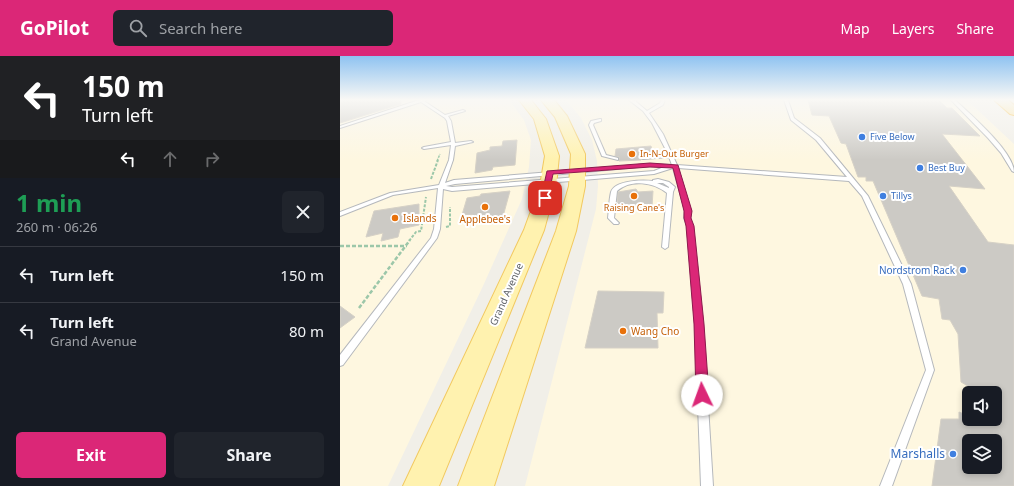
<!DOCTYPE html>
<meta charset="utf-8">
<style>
:root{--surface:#171b24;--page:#20242c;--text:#f1f3f6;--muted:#9ea1a6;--line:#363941;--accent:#db2777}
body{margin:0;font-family:"Noto Sans",sans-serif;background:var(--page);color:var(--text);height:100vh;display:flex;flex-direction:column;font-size:15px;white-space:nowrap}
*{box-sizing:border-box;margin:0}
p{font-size:13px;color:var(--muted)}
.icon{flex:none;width:22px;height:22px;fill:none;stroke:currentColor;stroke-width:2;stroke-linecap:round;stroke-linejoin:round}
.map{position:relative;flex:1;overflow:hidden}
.side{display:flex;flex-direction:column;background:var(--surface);width:340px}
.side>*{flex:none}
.top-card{background:#202124;color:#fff;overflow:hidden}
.fabs{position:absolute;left:622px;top:330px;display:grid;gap:8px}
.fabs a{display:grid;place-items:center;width:40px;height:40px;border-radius:6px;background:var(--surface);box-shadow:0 2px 6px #0003;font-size:20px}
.pin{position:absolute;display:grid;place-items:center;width:34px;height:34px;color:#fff;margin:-17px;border-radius:8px;box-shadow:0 2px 6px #0006}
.me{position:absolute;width:44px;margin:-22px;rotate:357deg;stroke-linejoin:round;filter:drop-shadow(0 0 3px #0008)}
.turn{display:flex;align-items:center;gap:14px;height:84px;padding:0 16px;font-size:18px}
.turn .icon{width:52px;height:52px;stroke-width:2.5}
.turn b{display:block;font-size:28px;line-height:34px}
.lanes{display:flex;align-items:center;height:38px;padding:0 16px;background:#0003;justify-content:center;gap:20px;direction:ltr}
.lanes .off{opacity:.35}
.round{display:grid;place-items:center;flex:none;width:42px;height:42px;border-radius:6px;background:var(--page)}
.summary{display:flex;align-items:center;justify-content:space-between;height:68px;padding:0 16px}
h1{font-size:24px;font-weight:700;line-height:30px;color:#1e9e55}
.cta{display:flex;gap:8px;margin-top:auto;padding:8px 16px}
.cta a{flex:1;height:46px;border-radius:6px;background:var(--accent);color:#fff;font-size:16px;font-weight:700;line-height:46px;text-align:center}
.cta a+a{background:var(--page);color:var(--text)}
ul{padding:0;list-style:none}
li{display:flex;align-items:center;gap:12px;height:56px;padding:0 16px;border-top:1px solid var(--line)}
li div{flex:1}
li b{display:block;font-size:15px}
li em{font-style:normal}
header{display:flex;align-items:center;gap:24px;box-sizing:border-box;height:56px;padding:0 20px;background:var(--accent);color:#fff}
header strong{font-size:19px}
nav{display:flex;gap:22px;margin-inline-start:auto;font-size:14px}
.search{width:280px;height:36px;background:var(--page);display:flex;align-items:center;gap:10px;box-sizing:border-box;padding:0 14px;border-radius:6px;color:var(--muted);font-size:15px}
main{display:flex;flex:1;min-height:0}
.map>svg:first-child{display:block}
</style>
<header>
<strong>GoPilot</strong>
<div class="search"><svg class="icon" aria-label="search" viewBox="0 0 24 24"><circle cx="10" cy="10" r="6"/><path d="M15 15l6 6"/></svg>Search here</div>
<nav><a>Map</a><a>Layers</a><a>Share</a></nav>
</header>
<main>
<section class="side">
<div class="top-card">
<div class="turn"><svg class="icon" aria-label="left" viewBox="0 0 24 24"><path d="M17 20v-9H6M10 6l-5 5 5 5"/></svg><div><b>150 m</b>Turn left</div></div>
<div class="lanes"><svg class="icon" aria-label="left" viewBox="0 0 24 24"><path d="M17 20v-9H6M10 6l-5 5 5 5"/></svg><svg class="icon off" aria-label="ahead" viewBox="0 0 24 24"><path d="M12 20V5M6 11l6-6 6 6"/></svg><svg class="icon off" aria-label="right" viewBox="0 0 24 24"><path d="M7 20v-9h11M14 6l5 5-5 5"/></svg></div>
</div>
<div class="summary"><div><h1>1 min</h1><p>260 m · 06:26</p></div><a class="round"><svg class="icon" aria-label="close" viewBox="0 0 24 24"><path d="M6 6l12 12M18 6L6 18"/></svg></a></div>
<ul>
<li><svg class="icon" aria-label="left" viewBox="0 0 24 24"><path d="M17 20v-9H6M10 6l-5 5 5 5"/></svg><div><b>Turn left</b></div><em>150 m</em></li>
<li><svg class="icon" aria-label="left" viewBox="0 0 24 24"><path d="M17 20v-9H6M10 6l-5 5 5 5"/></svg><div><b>Turn left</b><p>Grand Avenue</p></div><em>80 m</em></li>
</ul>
<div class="cta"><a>Exit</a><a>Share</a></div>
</section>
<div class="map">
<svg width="674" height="430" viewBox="0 0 674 430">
<rect width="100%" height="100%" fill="#f1efe8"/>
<g fill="#fef7e0" fill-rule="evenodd">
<path d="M0 44H169L184 64 191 84 189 111 182 143 143 230 48 430H0Z"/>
<path d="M226 44H627L674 88V430H185L256 153 258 130 257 105 252 84 241 62ZM629 337H655V363H629ZM629 385H655V411H629Z"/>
</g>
<g fill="#cccac5" stroke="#d6d1c6" fill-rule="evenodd">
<path d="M0 44H61V48L0 67Z"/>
<path d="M468 44H599L607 52H612L640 80 602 78 645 133 609 130 648 186 674 189V430H592L601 363H619V356L629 360V363H655V337H629L628 330 621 326 618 278 610 264 602 263 599 243 582 240 533 125H526V121H518L506 88 501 87 489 60 472 59ZM629 385H655V411H629Z"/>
<path d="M177 84 175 109 153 111 152 114 135 117 137 97 150 94V91L162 90 163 85Z"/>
<path d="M311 90 313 98 302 100 300 101 301 104 279 105V101L275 100 276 93Z"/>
<path d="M296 133 298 136 313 135 312 151H277L278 136Z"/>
<path d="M170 135 162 164 129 167 133 159H122L127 142 140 140 141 138Z"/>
<path d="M79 148V169L60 173 58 181 41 185 43 177 26 181 34 155Z"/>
<path d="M258 235 324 236 323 257H317L318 292H245Z"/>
<path d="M0 250 15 261 0 272Z"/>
</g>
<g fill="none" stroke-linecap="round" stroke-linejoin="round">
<g stroke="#b5b8bc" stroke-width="2">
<g id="lane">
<path d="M79 44H86L84 45 105 59 123 54 125 55 108 60 111 65 115 87 131 85 133 86 115 90 113 104 105 127 114 124 310 108 332 109 329 101 303 103 301 102 303 101 328 98 312 67 303 55 289 44H294L307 55 320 47 321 44H325L323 49 309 57 323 78 337 109 507 121 476 84 451 64 444 44H448L454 62 480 82 528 140 571 228 594 314 552 430H540L586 314 563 228 522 140 509 125 338 112 351 155 350 162 353 170 363 268 373 430H361L355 268 347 170 344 162 345 155 333 112 314 118 112 135 103 133 100 173 97 182 3 309 0 310V299L91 182 94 173 98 132 53 139 0 160V156L50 137 99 129 109 104 111 89 84 93 82 92 84 91 111 86 107 65 105 62 81 46 0 72V70ZM310 110 324 111 314 115 112 131 106 130 115 128Z"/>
<path d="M611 44H615C630 58 674 96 674 116L672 115 661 97 648 82Z"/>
<path d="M260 63H261V65L254 67 253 69 266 99 278 102V104L262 100 249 69 251 65Z"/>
<path d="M318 123 329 126 335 131 333 136 328 191 325 193 322 191 327 137C313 126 291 123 277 135L274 162 279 167 278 168H274L268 162C269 154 269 144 271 136 275 124 302 124 313 125V124ZM317 127H323L329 131V132Z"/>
</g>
</g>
<g stroke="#f2c960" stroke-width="2">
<g id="primary">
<path d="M179 44H191L206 63 219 100 216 130 204 174 99 430H63L184 174 200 130 205 100 194 63Z"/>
<path d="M201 44H214L227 60 245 98V130L236 175 154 430H118L216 175 229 130 231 98 215 61Z"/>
</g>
</g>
<g stroke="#f9ab00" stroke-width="2">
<path id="highway" d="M654 44H668L674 49V59L670 58Z"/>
</g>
<path stroke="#9cc7a9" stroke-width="1.5" stroke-dasharray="2.5 1" stroke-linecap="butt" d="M97 105 100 98"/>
<g stroke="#9cc7a9" stroke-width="2" stroke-dasharray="3 1.5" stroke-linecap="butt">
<path d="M91 123 98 104"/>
<path d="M106 171 110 170V151"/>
<path d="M69 185 76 176 81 175 86 141"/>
</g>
<g stroke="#9cc7a9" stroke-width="2.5" stroke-dasharray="4 2" stroke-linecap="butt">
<path d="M0 190H67"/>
<path d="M19 252 70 184"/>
</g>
<use href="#lane" fill="#fff" fill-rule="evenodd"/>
<use href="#primary" fill="#fff2af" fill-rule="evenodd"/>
<use href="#highway" fill="#fde293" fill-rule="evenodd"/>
</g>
<linearGradient id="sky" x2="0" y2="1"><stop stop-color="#8fc3f1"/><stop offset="0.42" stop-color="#f9f8f5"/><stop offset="1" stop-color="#f9f8f5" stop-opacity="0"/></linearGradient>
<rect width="674" height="104" fill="url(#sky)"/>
<path fill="#db2777" stroke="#8e194d" d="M310 107 338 109 352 155 351 162 354 170 364 268 369 339 367 343 362 344 358 343 356 339 354 268 346 170 344 162V155L333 112 310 111 213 118 208 142 205 144 201 142 207 115Z"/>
<g fill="#3f7fe0" stroke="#fff" stroke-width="1.5">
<circle cx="522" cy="81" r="4"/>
<circle cx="580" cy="112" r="4"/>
<circle cx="543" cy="140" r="4"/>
<circle cx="623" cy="214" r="4"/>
<circle cx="613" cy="398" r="4"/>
</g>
<g fill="#e8710a" stroke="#fff" stroke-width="1.5">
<circle cx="292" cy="98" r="4"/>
<circle cx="294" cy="140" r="4"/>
<circle cx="145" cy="151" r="4"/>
<circle cx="55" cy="162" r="4"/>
<circle cx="283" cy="275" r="4"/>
</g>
<g text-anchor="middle" stroke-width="4" stroke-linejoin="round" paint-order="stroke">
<g font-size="9" fill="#366cbe" stroke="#fff" text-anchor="start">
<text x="530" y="84">Five Below</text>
<text x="588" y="115">Best Buy</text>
<text x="551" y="143">Tillys</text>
</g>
<g font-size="9" fill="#c56008" stroke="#fff" text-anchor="start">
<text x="300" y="101">In-N-Out Burger</text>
<text x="294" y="155" text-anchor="middle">Raising Cane's</text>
</g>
<g font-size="10" fill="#c56008" stroke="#fff" text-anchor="start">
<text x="63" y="166">Islands</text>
<text x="145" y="167" text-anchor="middle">Applebee's</text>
<text x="291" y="279">Wang Cho</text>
</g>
<g font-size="10" fill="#366cbe" stroke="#fff" text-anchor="end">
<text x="615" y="218">Nordstrom Rack</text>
</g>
<g font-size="10" fill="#5f6368" stroke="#fff">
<text transform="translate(166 238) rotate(-66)" y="4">Grand Avenue</text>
</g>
<g font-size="12" fill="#366cbe" stroke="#fff" text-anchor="end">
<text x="605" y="402">Marshalls</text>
</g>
</g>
</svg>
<div class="fabs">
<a><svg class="icon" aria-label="sound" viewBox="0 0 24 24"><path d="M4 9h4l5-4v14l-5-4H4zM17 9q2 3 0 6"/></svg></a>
<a><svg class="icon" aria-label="layers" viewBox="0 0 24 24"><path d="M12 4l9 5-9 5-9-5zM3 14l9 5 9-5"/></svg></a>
</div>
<div class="pin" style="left:205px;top:142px;background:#d93025"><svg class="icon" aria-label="arrive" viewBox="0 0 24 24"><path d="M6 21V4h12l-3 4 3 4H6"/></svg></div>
<svg class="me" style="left:362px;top:339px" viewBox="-20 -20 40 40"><circle r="19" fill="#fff"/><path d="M0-13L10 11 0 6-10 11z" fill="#db2777"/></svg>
</div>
</main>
